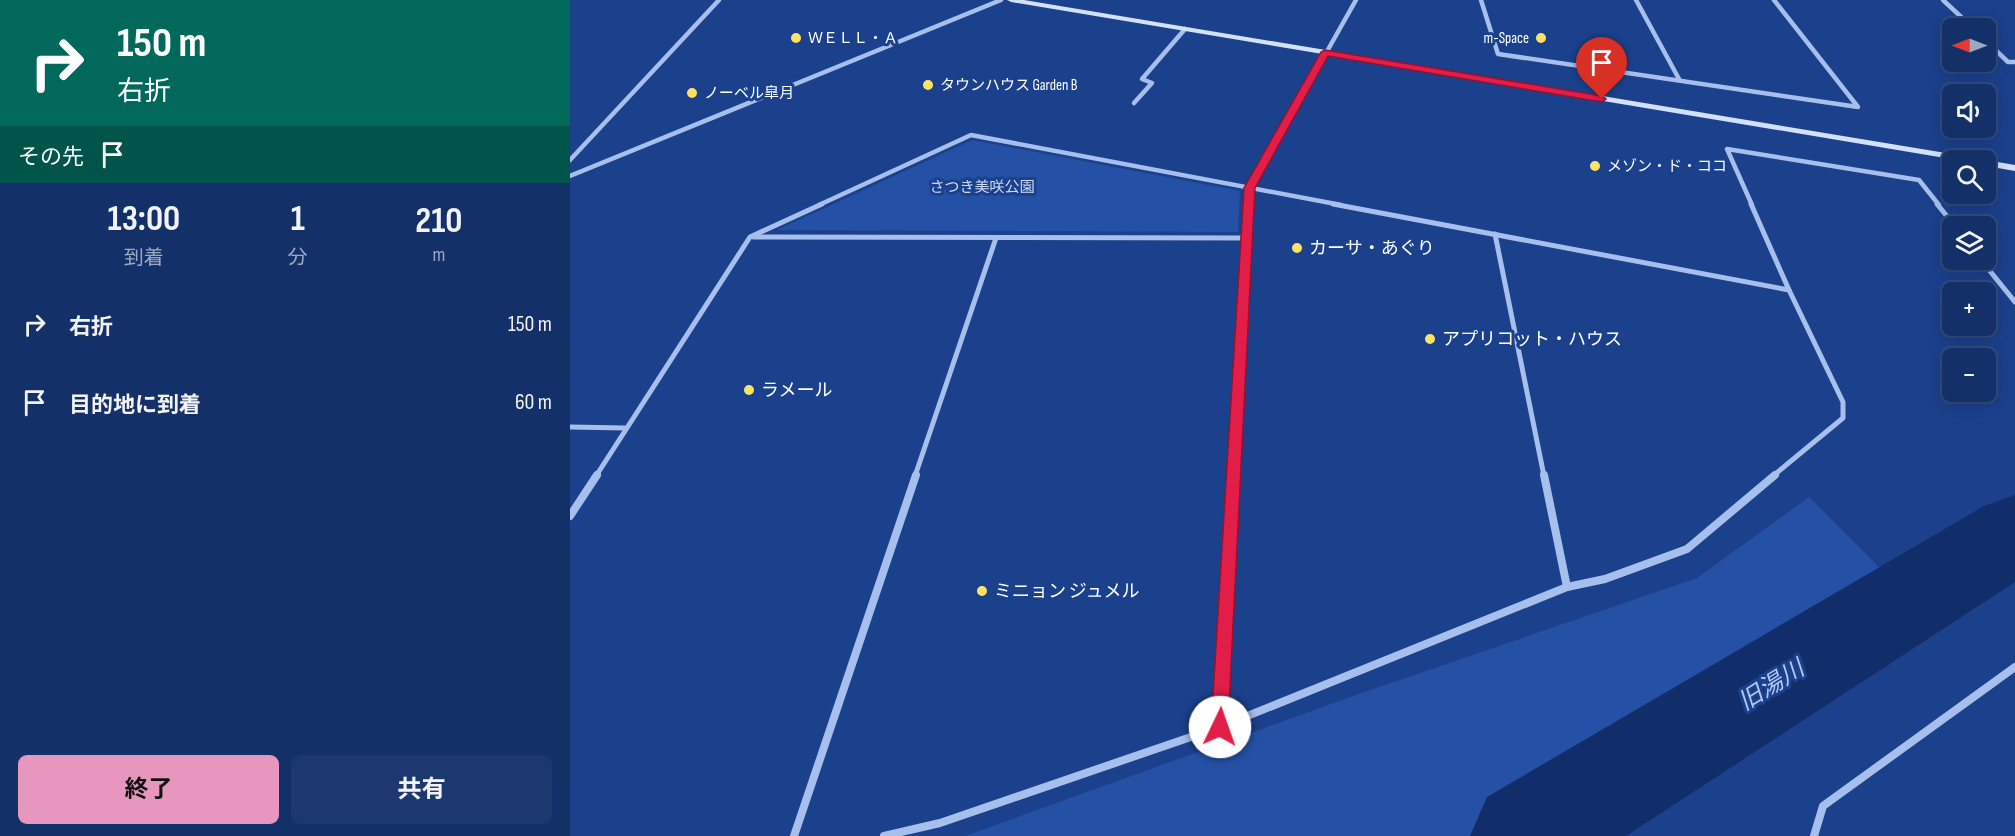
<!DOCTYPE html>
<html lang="ja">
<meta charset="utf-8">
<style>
:root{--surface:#143069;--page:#1d386f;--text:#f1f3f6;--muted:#9da9c0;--line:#334b7d;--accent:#e797bd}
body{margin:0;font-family:"Sofia Sans Condensed","Noto Sans JP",sans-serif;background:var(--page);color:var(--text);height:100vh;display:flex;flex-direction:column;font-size:22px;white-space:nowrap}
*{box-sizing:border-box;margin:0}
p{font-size:20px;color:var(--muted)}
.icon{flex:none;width:33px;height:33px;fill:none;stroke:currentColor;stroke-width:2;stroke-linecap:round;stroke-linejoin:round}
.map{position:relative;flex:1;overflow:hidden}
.sheet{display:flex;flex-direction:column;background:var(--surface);width:570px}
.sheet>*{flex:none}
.banner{background:#00695c;color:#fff;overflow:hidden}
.needle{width:39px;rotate:270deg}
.fabs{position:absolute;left:1372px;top:18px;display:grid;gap:12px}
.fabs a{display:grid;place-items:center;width:54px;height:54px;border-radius:9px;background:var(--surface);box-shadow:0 3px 15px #0003,0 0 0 2px var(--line);font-size:30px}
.pin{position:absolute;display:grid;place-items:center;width:51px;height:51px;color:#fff;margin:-62px -26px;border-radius:50% 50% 50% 0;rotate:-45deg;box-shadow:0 0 6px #0007}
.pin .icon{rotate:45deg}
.me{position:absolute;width:66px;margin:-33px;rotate:3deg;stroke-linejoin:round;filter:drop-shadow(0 0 4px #0008)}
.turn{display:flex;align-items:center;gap:21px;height:126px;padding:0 18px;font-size:27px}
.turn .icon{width:78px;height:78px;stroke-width:2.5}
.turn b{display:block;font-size:42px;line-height:51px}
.then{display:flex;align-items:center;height:57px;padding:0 18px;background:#0003;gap:12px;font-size:22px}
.eta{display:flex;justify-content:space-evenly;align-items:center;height:102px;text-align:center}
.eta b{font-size:36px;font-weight:700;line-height:42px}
.action{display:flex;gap:12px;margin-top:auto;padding:12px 18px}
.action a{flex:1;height:69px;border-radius:9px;background:var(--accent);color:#111;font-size:24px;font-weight:700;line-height:69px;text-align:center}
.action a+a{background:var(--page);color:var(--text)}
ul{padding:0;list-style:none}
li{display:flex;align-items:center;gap:18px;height:78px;padding:0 18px}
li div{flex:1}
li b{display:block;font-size:22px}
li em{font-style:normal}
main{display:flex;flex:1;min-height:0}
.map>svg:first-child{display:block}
</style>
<main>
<section class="sheet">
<div class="banner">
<div class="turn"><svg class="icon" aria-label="right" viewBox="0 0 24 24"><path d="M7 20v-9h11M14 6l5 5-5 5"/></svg><div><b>150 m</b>右折</div></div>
<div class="then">その先<svg class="icon" aria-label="arrive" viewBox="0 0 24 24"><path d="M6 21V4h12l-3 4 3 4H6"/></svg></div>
</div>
<div class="eta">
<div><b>13:00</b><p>到着</p></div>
<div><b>1</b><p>分</p></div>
<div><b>210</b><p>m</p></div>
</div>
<ul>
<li><svg class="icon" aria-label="right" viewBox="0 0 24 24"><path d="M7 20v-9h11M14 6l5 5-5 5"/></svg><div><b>右折</b></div><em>150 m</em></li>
<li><svg class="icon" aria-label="arrive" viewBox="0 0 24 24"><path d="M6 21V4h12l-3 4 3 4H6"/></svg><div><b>目的地に到着</b></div><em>60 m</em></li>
</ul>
<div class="action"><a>終了</a><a>共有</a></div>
</section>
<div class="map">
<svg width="1445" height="836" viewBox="0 0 1445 836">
<rect width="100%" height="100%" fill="#1b408c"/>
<g fill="#2450a5">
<path d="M402 140 670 191 668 232 207 230Z"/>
<path d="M1239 497 1332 590 972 808 919 836H395L783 696 1127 578Z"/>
</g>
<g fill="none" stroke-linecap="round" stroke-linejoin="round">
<path fill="#122e6a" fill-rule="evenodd" d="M1445 495V582L1056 836H900L917 797 1414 506Z"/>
<g stroke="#a6bfed" stroke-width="4.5">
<path d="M911 0 928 54 1288 107 1204 0"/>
<path d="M1066 0 1109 79"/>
<path d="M1373 0 1403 28"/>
<path d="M1416 41 1438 62H1445"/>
<path d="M564 103 582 83 572 79 615 29"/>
<path d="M0 160 149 0"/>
<path d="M0 176 431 0"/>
<path d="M249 205 401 135 771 205"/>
<path d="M679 205 680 188 786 0"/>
<path d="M1182 205 1157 149 1349 180 1369 205"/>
</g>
<g stroke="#a6bfed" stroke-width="5">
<path d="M763 204 1219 290 1273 402V418L1203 476"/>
<path d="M1181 204 1219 290"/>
<path d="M1367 204 1385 226"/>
<path d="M925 234 974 476"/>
<path d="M183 237 678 238"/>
<path d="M1411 260 1445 302"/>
<path d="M0 427 55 428"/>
<path d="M26 476 180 237 252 204"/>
<path d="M345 476 426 238"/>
<path d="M664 476 679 204"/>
</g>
<g stroke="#a6bfed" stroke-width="8">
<path d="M974 475 997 587"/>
<path d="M0 516 27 475"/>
<path d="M650 727 664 475"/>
<path d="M224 836 346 475"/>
<path d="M314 836 370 823 650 727 997 587 1035 579 1117 549 1205 475"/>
<path d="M1244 836 1253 806 1445 667"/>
</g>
<g fill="#d3e0fa" fill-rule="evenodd">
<path d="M437 0H454L1400 157 1405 160H1387L441 2Z"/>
<path d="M1415 160H1416L1445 165V171L1416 166Z"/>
</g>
</g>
<path fill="#e11d48" stroke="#92132f" stroke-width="1.5" d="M755 50 1032 96 1036 99 1032 102 758 56 685 188 658 727 656 733 650 735 643 733 641 727 674 188 751 52Z"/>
<g fill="#ffe263" stroke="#1b408c" stroke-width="2">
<circle cx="226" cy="38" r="6"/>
<circle cx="971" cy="38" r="6"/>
<circle cx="358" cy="85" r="6"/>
<circle cx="122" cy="93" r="6"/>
<circle cx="1025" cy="166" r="6"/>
<circle cx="727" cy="248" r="6"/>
<circle cx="860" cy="339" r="6"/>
<circle cx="179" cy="390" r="6"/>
<circle cx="412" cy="591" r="6"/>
</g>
<g text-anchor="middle" stroke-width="6" stroke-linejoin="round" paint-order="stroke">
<g font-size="15" fill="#fff" stroke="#1b408c" text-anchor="start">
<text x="238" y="43">ＷＥＬＬ・Ａ</text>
<text x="959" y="43" text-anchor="end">m-Space</text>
<text x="370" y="90">タウンハウス Garden B</text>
<text x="134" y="98">ノーベル皐月</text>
<text x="1037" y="171">メゾン・ド・ココ</text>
</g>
<g font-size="15" fill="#ccdcfa" stroke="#1b408c">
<text x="412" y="192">さつき美咲公園</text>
</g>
<g font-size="18" fill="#fff" stroke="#1b408c" text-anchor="start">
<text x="739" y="254">カーサ・あぐり</text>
<text x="872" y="345">アプリコット・ハウス</text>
<text x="191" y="396">ラメール</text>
<text x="424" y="597">ミニョン ジュメル</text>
</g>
<g font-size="24" font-style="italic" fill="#b2c9f4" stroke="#1b408c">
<text transform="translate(1201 685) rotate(-32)" y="8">旧湯川</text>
</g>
</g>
</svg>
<div class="fabs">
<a><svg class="needle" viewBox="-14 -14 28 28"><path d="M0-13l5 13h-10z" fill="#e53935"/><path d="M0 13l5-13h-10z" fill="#9da9c0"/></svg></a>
<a><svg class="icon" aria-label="sound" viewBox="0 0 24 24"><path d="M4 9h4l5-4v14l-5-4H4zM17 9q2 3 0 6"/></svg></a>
<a><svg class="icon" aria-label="search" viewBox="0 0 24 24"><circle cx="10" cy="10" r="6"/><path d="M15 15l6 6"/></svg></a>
<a><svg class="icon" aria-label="layers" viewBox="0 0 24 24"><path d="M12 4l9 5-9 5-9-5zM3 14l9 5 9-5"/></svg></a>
<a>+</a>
<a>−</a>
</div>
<div class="pin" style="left:1032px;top:99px;background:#d93025"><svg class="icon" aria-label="arrive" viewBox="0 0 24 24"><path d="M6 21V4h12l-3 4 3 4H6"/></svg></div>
<svg class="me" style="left:650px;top:727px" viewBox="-20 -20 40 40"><circle r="19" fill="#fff"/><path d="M0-13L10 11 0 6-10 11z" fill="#e11d48"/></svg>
</div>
</main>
